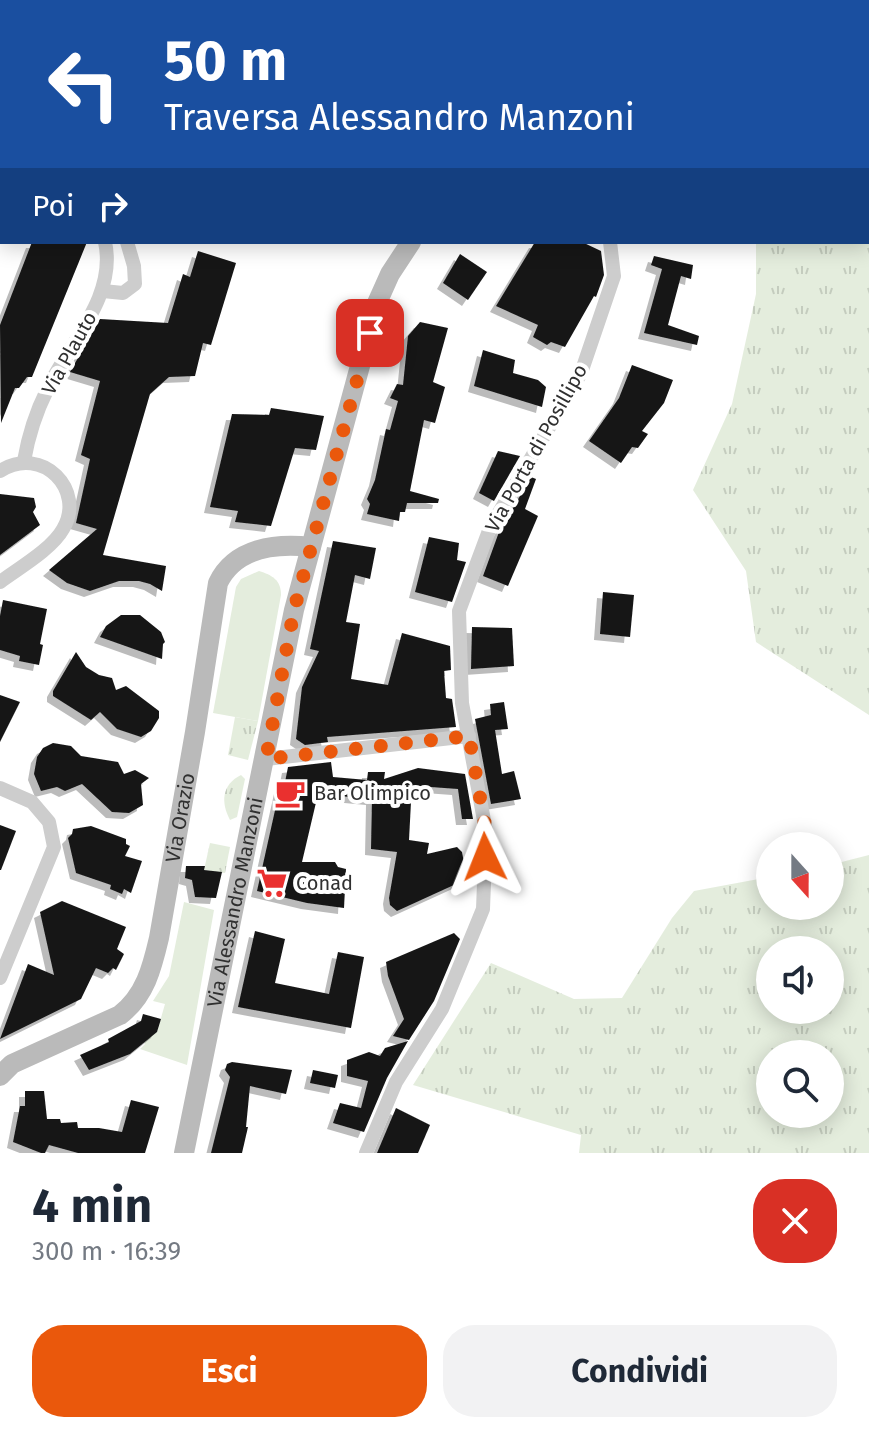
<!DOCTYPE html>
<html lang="it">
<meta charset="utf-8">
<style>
:root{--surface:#fff;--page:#f2f2f3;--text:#1f2937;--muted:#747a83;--accent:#ea580c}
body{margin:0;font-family:"Fira Sans",sans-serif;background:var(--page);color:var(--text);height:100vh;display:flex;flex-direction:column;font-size:30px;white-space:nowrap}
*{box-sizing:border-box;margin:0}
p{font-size:26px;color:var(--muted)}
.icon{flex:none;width:44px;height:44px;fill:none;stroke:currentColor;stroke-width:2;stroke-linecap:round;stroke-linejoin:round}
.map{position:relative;height:1153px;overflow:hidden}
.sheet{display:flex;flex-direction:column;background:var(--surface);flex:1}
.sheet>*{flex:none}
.banner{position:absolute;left:0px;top:0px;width:870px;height:244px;box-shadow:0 4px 20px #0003;background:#1a4fa0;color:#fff;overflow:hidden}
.needle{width:52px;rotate:159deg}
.buttons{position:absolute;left:756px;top:832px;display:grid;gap:16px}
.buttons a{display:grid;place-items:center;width:88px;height:88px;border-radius:50%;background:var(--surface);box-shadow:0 4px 20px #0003;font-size:40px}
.pin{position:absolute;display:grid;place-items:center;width:68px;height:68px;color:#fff;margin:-34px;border-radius:16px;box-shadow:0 4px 12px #0006}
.me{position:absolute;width:88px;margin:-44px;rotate:358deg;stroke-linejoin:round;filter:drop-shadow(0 0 6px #0008)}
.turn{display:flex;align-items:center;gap:28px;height:168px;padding:0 32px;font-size:36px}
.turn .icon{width:104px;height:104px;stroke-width:2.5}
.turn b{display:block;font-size:56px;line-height:68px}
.then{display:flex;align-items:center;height:76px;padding:0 32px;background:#0003;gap:16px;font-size:30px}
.round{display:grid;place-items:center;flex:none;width:84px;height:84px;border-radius:32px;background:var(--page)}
.overview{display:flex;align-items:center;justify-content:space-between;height:136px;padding:0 32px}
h1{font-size:48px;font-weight:700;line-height:60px}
.primary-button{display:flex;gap:16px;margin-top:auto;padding:16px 32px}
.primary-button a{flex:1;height:92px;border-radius:32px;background:var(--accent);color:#fff;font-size:32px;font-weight:700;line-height:92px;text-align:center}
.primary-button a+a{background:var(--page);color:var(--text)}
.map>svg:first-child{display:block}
</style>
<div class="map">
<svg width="869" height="1153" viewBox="0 0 869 1153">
<defs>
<pattern id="grass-tufts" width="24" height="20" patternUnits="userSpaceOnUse" patternTransform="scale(2)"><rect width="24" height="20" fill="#e4eddd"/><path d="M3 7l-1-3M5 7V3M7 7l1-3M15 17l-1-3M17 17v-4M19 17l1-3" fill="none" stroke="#c4ccbe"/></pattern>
<filter id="shadow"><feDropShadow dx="-6" dy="6" stdDeviation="0" flood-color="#0004"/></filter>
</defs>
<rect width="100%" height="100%" fill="#fff"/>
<g fill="url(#grass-tufts)" fill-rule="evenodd">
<path d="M869 41V715L756 642 746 571 693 490 732 404 756 294V242H868Z"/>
<path d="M235 717 258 721 248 760 228 755Z"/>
<path d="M241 775 245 779 237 817 230 820C221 803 221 785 241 775Z"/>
<path d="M210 843 230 847 225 873 204 870Z"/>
<path d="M869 855V1153H579L581 1135 413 1085 491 963 574 999 622 998 672 918 694 891 770 877V906H830V865ZM830 950V1010H770V950ZM830 1054V1114H770V1054Z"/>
</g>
<g fill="#e4eddd">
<path d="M259 571C272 575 281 580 281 595L258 721 213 713 236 587 241 579Z"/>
<path d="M184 902 214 910 187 1065 140 1049 145 1044 143 1039 157 1032 165 1004 153 1001 169 976Z"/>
</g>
<g fill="#171717" filter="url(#shadow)">
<path d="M32 242H87L32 377H27L19 388H15L1 423 0 325Z"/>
<path d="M535 242H582L601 251 604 275 596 297 594 296 565 347 551 342 547 345 533 337 538 325 496 306Z"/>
<path d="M198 251 236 263 211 345 203 343 195 376 169 377 150 394 103 555 166 566 162 591 150 584 139 581H119L90 591 67 583 49 570 97 529 76 523 90 459 81 455 100 381 70 372 100 319 168 323 183 274 190 277Z"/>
<path d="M460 254 487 272 468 300 443 283Z"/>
<path d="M654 256 693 265 691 279 681 276 668 325 699 336 697 345 644 333 662 269 651 265Z"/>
<path d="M420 322 448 328 433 382 445 387 435 423 424 420 410 491 439 499 438 503H407L405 512H400L399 521 367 514 370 504 367 499 375 480 386 429 390 430 398 401 390 398 397 384 403 385 408 336Z"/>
<path d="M483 350 515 360 513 373 538 380 546 387 542 407 474 386Z"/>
<path d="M632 365 673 380 664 403 642 431 648 434 638 448 632 447 621 463 589 441 619 398Z"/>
<path d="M271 408 324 416 316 450 295 448 271 526 235 522 238 511 210 507 232 414 269 415Z"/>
<path d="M498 451 520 456 494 501 479 493Z"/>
<path d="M531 477 536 479 525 509 538 516 508 586 483 576 499 532Z"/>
<path d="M0 494 34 498 36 507 33 512 40 525 0 555Z"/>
<path d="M429 537 459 543 457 560 466 562 452 602 415 592Z"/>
<path d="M333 541 376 548 370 579 355 575 346 622 360 624 351 679 388 685 402 633 450 646 451 670 444 671 446 698 452 699 456 727 327 737 328 742 305 745 296 739 302 687 319 651 310 649Z"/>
<path d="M603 592 634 595 630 637 600 634Z"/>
<path d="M3 600 47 609 40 644 43 645 39 665 19 661 20 656 0 650V616Z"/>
<path d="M121 615H140L161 632 165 642 163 644 162 659 100 637 106 626Z"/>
<path d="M472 627 512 628 514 666 471 669Z"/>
<path d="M76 652 86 667 99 675 112 678 116 690 126 686 159 711V718L151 731 141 737 117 729 100 712 91 720 53 696V691Z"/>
<path d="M0 695 20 702 0 742Z"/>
<path d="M504 702 508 729 495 730 502 774 514 771 521 799 491 804 475 719 491 715 490 704Z"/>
<path d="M53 743 71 746 81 756 118 762 124 774 135 770 149 778 141 784 143 805 129 813 112 812 82 784 65 791 57 787 41 791 34 774 37 757 43 748Z"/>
<path d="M331 762 333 777 367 780 368 772H385L384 779 418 768 465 774 473 819H462L458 789 417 786 416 802H411L409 840 429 843 427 854 457 847 462 852 467 879 397 911 390 905 389 898 397 852 371 849 372 799 318 794 302 862H335L338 867 346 869 344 908 307 903 257 891 280 788 285 782 288 767Z"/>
<path d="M0 825 16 831 1 870H0Z"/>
<path d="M91 826 126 839V844L130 846 125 856 142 861 131 893 124 889 122 894 110 889 111 885 76 873 68 838 72 834 73 829Z"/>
<path d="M186 866H205L204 870 222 872 216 898 195 897 192 880 185 878Z"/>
<path d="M62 901 126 927 117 949 124 954 116 970 113 968 108 973 96 968 81 999 0 1039 28 964 54 975 40 912Z"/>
<path d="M255 931 285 939 275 983 329 994 338 952 364 957 351 1028 238 1007Z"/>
<path d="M454 933 460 939 434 1001 409 1040 393 1036 404 1019 388 976 386 962Z"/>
<path d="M143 1014 161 1019 157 1032 130 1054 89 1070 80 1055 109 1042 108 1039 141 1021Z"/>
<path d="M408 1041 387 1078 364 1132 333 1123 340 1103 361 1108 368 1081 347 1076V1060L369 1052 380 1056 385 1048Z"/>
<path d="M232 1062 292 1070 286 1094 250 1086 246 1127H248L242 1153H211L230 1077 225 1070 227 1064Z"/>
<path d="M313 1070 338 1075 335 1088 310 1083Z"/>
<path d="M25 1091H44L47 1119H60L61 1123 77 1122 78 1128H99L122 1132 131 1100 159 1107 145 1153H78L49 1145 45 1153H41L13 1142 20 1106H25Z"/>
<path d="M396 1108 430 1125 418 1153H377Z"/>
</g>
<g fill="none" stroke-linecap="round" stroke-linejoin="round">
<path stroke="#cdcdcd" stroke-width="7" d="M245 0 248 2"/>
<g stroke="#cdcdcd" stroke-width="14">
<path d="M533 0 536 2"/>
<path d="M658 0V2"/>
<path d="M169 2 170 0"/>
<path d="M0 179 2 178"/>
<path d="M103 291 123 293 135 284 134 266 127 242"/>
<path d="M24 461C28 438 36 412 47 390 69 343 117 297 105 242"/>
<path d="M0 471C43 444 86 491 63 529 52 549 19 568 0 582"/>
<path d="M266 759 469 736"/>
<path d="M0 788 32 802 49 822 54 847 0 978"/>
<path d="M366 1153 396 1082 442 1009 483 909 486 831 462 703 459 611 490 528 581 373 614 276 610 242"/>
</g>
<g stroke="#bababa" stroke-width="20">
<path d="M585 2 587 0"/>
<path id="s1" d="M0 1076 12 1064 120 1015C145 996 152 968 159 938L195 732 218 583C235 548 275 543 311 547"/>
<path id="s2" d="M184 1153 294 610 377 303 390 274 411 242"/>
</g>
</g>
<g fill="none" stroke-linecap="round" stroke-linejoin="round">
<path stroke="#ea580c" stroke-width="14" stroke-dasharray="0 25.2" d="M370 333 294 610 266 759 469 736 486 831 485 857"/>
</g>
<defs>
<g id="cafe-bare" transform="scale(2.4)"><path d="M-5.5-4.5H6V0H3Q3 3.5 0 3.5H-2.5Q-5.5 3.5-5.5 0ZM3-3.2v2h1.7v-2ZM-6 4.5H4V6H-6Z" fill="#ea302f" stroke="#fff" stroke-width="2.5" paint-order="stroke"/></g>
<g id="supermarket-bare" transform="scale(2.4)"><path d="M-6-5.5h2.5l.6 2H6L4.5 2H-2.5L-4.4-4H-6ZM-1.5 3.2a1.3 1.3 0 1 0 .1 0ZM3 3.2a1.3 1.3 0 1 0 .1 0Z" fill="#ea302f" stroke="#fff" stroke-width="2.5" paint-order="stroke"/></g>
</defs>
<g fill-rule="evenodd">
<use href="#cafe-bare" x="290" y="793"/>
<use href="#supermarket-bare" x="272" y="883"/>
</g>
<g text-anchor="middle" stroke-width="8" stroke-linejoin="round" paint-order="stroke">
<g font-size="20" fill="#303030" stroke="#fff">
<text transform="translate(69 353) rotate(-61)" y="7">Via Plauto</text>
<text transform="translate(536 448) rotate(-61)" y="7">Via Porta di Posillipo</text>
<text dy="7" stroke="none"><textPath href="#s1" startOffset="346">Via Orazio</textPath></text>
<text dy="7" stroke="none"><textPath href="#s2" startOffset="256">Via Alessandro Manzoni</textPath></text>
</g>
<g font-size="20" fill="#303030" stroke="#fff" text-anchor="start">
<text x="314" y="800">Bar Olimpico</text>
<text x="296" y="890">Conad</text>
</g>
</g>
</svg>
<div class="buttons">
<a><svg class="needle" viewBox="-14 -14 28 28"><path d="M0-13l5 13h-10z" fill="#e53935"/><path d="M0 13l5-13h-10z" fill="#747a83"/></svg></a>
<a><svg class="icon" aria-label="sound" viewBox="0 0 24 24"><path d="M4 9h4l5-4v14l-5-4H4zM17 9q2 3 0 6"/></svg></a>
<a><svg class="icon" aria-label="search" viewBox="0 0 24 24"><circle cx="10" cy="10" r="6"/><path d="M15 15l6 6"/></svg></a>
</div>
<div class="pin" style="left:370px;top:333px;background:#d93025"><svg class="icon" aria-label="arrive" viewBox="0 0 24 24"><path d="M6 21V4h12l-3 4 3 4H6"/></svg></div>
<svg class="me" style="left:485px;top:857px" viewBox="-20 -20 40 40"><path d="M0-17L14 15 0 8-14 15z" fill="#ea580c" stroke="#fff" stroke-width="4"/></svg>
<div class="banner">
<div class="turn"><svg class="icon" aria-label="left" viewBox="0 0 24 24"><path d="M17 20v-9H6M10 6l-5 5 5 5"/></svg><div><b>50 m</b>Traversa Alessandro Manzoni</div></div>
<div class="then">Poi<svg class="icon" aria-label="right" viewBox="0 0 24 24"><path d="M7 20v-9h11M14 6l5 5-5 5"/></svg></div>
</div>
</div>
<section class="sheet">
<div class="overview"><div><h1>4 min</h1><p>300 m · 16:39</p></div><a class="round" style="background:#d93025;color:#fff"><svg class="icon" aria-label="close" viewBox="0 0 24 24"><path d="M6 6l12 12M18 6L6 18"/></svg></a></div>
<div class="primary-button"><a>Esci</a><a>Condividi</a></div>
</section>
